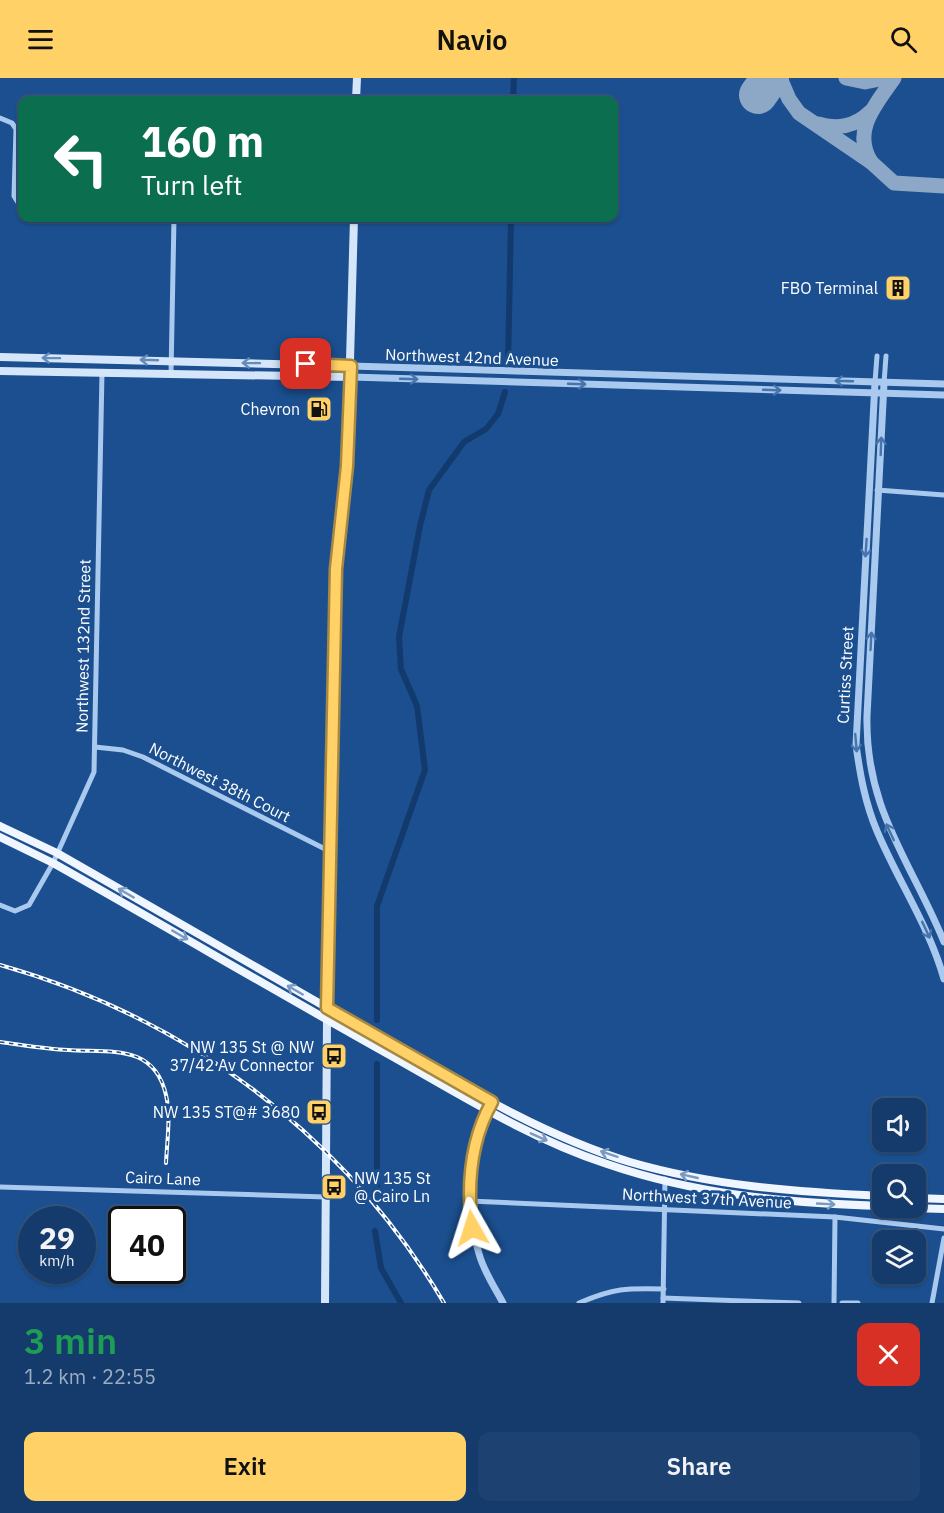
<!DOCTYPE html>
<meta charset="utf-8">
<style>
:root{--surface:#143b6b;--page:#1d4271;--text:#f1f3f6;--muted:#9dadc1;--line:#33557e;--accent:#ffd166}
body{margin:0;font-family:"IBM Plex Sans",sans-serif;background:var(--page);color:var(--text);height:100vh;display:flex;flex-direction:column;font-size:22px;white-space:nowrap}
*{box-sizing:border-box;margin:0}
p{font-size:20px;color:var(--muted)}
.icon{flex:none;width:33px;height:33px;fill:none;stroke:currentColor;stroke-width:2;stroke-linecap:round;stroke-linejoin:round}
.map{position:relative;height:1225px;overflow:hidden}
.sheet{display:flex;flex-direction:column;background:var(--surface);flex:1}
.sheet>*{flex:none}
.guide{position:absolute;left:18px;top:18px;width:600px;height:126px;border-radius:12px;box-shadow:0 2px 4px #0004,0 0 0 2px var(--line);background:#0b6e4f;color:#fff;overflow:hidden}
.controls{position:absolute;left:872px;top:1020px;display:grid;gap:12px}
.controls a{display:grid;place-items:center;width:54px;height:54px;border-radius:12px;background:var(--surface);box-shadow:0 2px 4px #0004,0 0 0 2px var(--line);font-size:30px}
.speed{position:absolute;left:18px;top:1128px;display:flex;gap:12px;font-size:30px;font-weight:700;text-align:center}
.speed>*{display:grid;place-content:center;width:78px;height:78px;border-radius:50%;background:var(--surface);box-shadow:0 2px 4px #0004,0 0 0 2px var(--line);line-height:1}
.speed small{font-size:15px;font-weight:400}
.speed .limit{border:3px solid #111;border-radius:9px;background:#fff;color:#111}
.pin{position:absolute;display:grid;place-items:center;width:51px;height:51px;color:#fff;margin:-26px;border-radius:12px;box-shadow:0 3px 9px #0006}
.me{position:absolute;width:66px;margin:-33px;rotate:354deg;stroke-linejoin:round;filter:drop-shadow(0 0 4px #0008)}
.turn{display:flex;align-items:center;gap:21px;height:126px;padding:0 24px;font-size:27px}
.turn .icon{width:78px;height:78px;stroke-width:2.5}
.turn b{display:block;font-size:42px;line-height:51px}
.round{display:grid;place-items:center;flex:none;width:63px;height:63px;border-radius:12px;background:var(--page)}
.headline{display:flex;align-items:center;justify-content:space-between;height:102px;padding:0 24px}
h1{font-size:36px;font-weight:600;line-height:45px;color:#1e9e55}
.action{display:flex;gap:12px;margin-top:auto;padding:12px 24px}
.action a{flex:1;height:69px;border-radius:12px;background:var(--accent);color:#111;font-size:24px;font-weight:600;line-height:69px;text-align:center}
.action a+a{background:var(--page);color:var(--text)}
header{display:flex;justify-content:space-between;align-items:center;height:78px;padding:0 24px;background:var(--accent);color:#111;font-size:27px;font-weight:600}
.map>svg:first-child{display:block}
</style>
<header><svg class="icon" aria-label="menu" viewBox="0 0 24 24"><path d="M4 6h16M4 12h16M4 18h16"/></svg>Navio<svg class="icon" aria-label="search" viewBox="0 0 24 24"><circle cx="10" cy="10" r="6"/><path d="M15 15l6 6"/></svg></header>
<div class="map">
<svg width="944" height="1225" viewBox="0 0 944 1225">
<rect width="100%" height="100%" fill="#1b4f8f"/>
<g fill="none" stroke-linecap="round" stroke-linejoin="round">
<g stroke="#123a6d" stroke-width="6">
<path d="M513 22 514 0"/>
<path d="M508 286 511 140"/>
<path d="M377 942V828L425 692 417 628 401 591 399 559 420 448 429 412 464 364 486 351 498 336 505 314"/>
<path d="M377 1109V986"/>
<path d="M375 1153 381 1190 401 1225"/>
</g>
<g stroke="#8da7c7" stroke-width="15">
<path d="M780 0 789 21 799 35 871 84 894 105 944 108"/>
<path d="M846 0 865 4 885 0"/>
<path d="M818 46C837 52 856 48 870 34"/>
<path d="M871 84C851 52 877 25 894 0"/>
</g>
<path stroke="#8da7c7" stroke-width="38" d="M758 17 770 0"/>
<g stroke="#a9c9ee" stroke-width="5">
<path d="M0 40 12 45 16 51 14 118 22 131"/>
<path d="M171 297 174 140"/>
<path d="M875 304 877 278"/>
<path d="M884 305 886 278"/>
<path d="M877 412 944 417"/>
<path d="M95 669 123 672 143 679 331 774"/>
<path d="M0 827 15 833 29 827 53 785 94 694 102 295"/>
<path d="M0 1109 326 1119"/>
<path d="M469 1123 835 1139 944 1151"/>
<path d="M663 1220 799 1225"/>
<path d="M579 1225C614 1210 626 1210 664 1211"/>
<path d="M663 1225 665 1101"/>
<path d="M834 1225 835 1139"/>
<path d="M842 1225H858"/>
<path d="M932 1225 944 1160"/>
</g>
<g stroke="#a9c9ee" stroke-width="7">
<path d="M351 288 944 306"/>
<path d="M351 299 944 317"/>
<path d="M875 304 856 667C860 696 865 725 877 753 898 803 929 848 944 901"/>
<path d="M884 305 867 638C865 732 911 783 944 864"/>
<path d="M489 1030C466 1076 464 1131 480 1179 485 1195 495 1210 503 1225"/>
</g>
<g stroke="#d6e6fa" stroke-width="8">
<path d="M356 22 357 0"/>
<path d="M0 279 351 288"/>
<path d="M0 293 351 299"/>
<path d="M325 1225 327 942 336 491 347 388 354 140"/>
</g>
<g stroke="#f0f6ff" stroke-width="8">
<path d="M0 748 57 775C160 834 263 893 366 952 451 1001 535 1055 630 1084 713 1108 796 1114 882 1118"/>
<path d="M0 759 53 785C167 849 280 916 395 980 464 1019 531 1061 607 1086 697 1117 788 1125 882 1128"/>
<path d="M915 1120 944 1121"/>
<path d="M911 1130 944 1131"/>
</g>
<g stroke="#fff" stroke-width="4">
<g id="rail">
<path d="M0 887C187 940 345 1057 444 1225"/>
<path d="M0 964C23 967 46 971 68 972 110 975 154 965 166 1017 171 1038 167 1063 166 1085"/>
</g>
</g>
<use href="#rail" stroke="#1b4f8f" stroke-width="1.5" stroke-dasharray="4.5" stroke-linecap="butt"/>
</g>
<defs><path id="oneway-shaft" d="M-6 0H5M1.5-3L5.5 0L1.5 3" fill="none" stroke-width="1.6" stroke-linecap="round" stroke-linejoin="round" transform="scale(1.5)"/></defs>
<g stroke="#668bba">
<use href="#oneway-shaft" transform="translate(51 280) rotate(-179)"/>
<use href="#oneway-shaft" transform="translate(149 282) rotate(-178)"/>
<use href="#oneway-shaft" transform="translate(251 285) rotate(-179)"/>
</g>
<g stroke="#4674ac">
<use href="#oneway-shaft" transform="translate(409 301) rotate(2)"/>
<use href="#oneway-shaft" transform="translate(844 303) rotate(-178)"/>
<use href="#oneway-shaft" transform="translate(577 306) rotate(2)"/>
<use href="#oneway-shaft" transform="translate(772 312) rotate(2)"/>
<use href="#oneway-shaft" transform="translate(881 368) rotate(-88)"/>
<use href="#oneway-shaft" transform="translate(866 470) rotate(94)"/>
<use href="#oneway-shaft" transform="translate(871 563) rotate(-87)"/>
<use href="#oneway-shaft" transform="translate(856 665) rotate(85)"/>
<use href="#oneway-shaft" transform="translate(890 754) rotate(-115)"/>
<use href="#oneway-shaft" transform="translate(926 852) rotate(65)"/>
</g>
<g stroke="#7b9ac1">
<use href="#oneway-shaft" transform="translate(126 815) rotate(-150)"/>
<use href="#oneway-shaft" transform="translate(180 857) rotate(30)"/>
<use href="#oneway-shaft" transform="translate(295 912) rotate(-150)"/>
<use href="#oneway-shaft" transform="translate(539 1059) rotate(24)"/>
<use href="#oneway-shaft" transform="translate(609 1076) rotate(-161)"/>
<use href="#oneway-shaft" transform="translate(689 1098) rotate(-167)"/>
<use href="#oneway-shaft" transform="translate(826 1126) rotate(3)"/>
</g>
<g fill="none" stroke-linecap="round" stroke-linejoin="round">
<g stroke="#a68842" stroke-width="15">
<path id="route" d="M306 286 351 288 347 388 336 491 327 930 492 1024C470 1063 467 1107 472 1150"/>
</g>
<use href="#route" stroke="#ffd166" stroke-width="10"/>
</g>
<defs>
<g id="building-square" transform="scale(1.35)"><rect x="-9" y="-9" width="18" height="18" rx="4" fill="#ffd166" stroke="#1b4f8f"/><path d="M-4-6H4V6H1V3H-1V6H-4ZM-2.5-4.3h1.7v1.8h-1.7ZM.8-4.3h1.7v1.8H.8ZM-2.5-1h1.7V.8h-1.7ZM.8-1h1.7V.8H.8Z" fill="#111"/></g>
<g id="fuel-square" transform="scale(1.35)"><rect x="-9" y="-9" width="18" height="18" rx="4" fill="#ffd166" stroke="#1b4f8f"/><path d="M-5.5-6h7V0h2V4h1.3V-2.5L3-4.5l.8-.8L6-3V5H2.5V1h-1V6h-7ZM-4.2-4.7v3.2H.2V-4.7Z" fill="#111"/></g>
<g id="bus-square" transform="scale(1.35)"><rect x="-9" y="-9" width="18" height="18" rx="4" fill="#ffd166" stroke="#1b4f8f"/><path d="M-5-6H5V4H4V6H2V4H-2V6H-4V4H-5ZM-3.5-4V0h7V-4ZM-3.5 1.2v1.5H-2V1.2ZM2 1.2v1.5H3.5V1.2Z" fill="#111"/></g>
</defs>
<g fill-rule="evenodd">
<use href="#building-square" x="898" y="210"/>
<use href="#fuel-square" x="319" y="331"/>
<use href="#bus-square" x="334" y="978"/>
<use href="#bus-square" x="319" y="1034"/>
<use href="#bus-square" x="334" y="1109"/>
</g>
<g text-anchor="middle" stroke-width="6" stroke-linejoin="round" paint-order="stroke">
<g font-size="16" fill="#fff" stroke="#1b4f8f" text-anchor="end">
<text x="878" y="216">FBO Terminal</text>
<text x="300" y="337">Chevron</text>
<text x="314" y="975">NW 135 St @ NW<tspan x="314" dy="18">37/42 Av Connector</tspan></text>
<text x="300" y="1040">NW 135 ST@# 3680</text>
<text x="354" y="1106" text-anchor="start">NW 135 St<tspan x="354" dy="18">@ Cairo Ln</tspan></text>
</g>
<g font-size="16" fill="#fff" stroke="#1b4f8f">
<text transform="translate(472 279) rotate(2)" y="6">Northwest 42nd Avenue</text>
<text transform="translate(83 568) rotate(-89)" y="6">Northwest 132nd Street</text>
<text transform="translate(845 597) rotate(-87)" y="6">Curtiss Street</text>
<text transform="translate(220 704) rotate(27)" y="6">Northwest 38th Court</text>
<text transform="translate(163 1100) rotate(2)" y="6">Cairo Lane</text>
<text transform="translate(707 1120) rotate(3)" y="6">Northwest 37th Avenue</text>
</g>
</g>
</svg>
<div class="controls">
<a><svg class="icon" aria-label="sound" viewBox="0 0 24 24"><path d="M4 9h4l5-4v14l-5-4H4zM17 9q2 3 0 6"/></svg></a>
<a><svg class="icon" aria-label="search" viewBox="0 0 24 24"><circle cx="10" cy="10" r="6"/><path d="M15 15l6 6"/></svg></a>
<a><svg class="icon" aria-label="layers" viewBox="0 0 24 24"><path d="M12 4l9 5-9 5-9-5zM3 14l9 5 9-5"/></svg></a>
</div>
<div class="speed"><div>29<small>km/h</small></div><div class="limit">40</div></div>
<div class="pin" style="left:306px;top:286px;background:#d93025"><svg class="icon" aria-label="arrive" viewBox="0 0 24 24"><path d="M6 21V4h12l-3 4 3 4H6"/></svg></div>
<svg class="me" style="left:472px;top:1150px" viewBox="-20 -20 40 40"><path d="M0-17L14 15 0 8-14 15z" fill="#ffd166" stroke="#fff" stroke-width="4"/></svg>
<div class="guide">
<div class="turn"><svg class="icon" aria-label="left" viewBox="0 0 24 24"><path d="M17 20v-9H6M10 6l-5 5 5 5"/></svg><div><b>160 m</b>Turn left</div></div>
</div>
</div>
<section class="sheet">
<div class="headline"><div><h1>3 min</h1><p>1.2 km · 22:55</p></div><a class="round" style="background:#d93025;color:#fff"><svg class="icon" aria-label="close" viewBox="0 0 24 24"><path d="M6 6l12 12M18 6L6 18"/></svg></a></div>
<div class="action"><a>Exit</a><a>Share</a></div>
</section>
